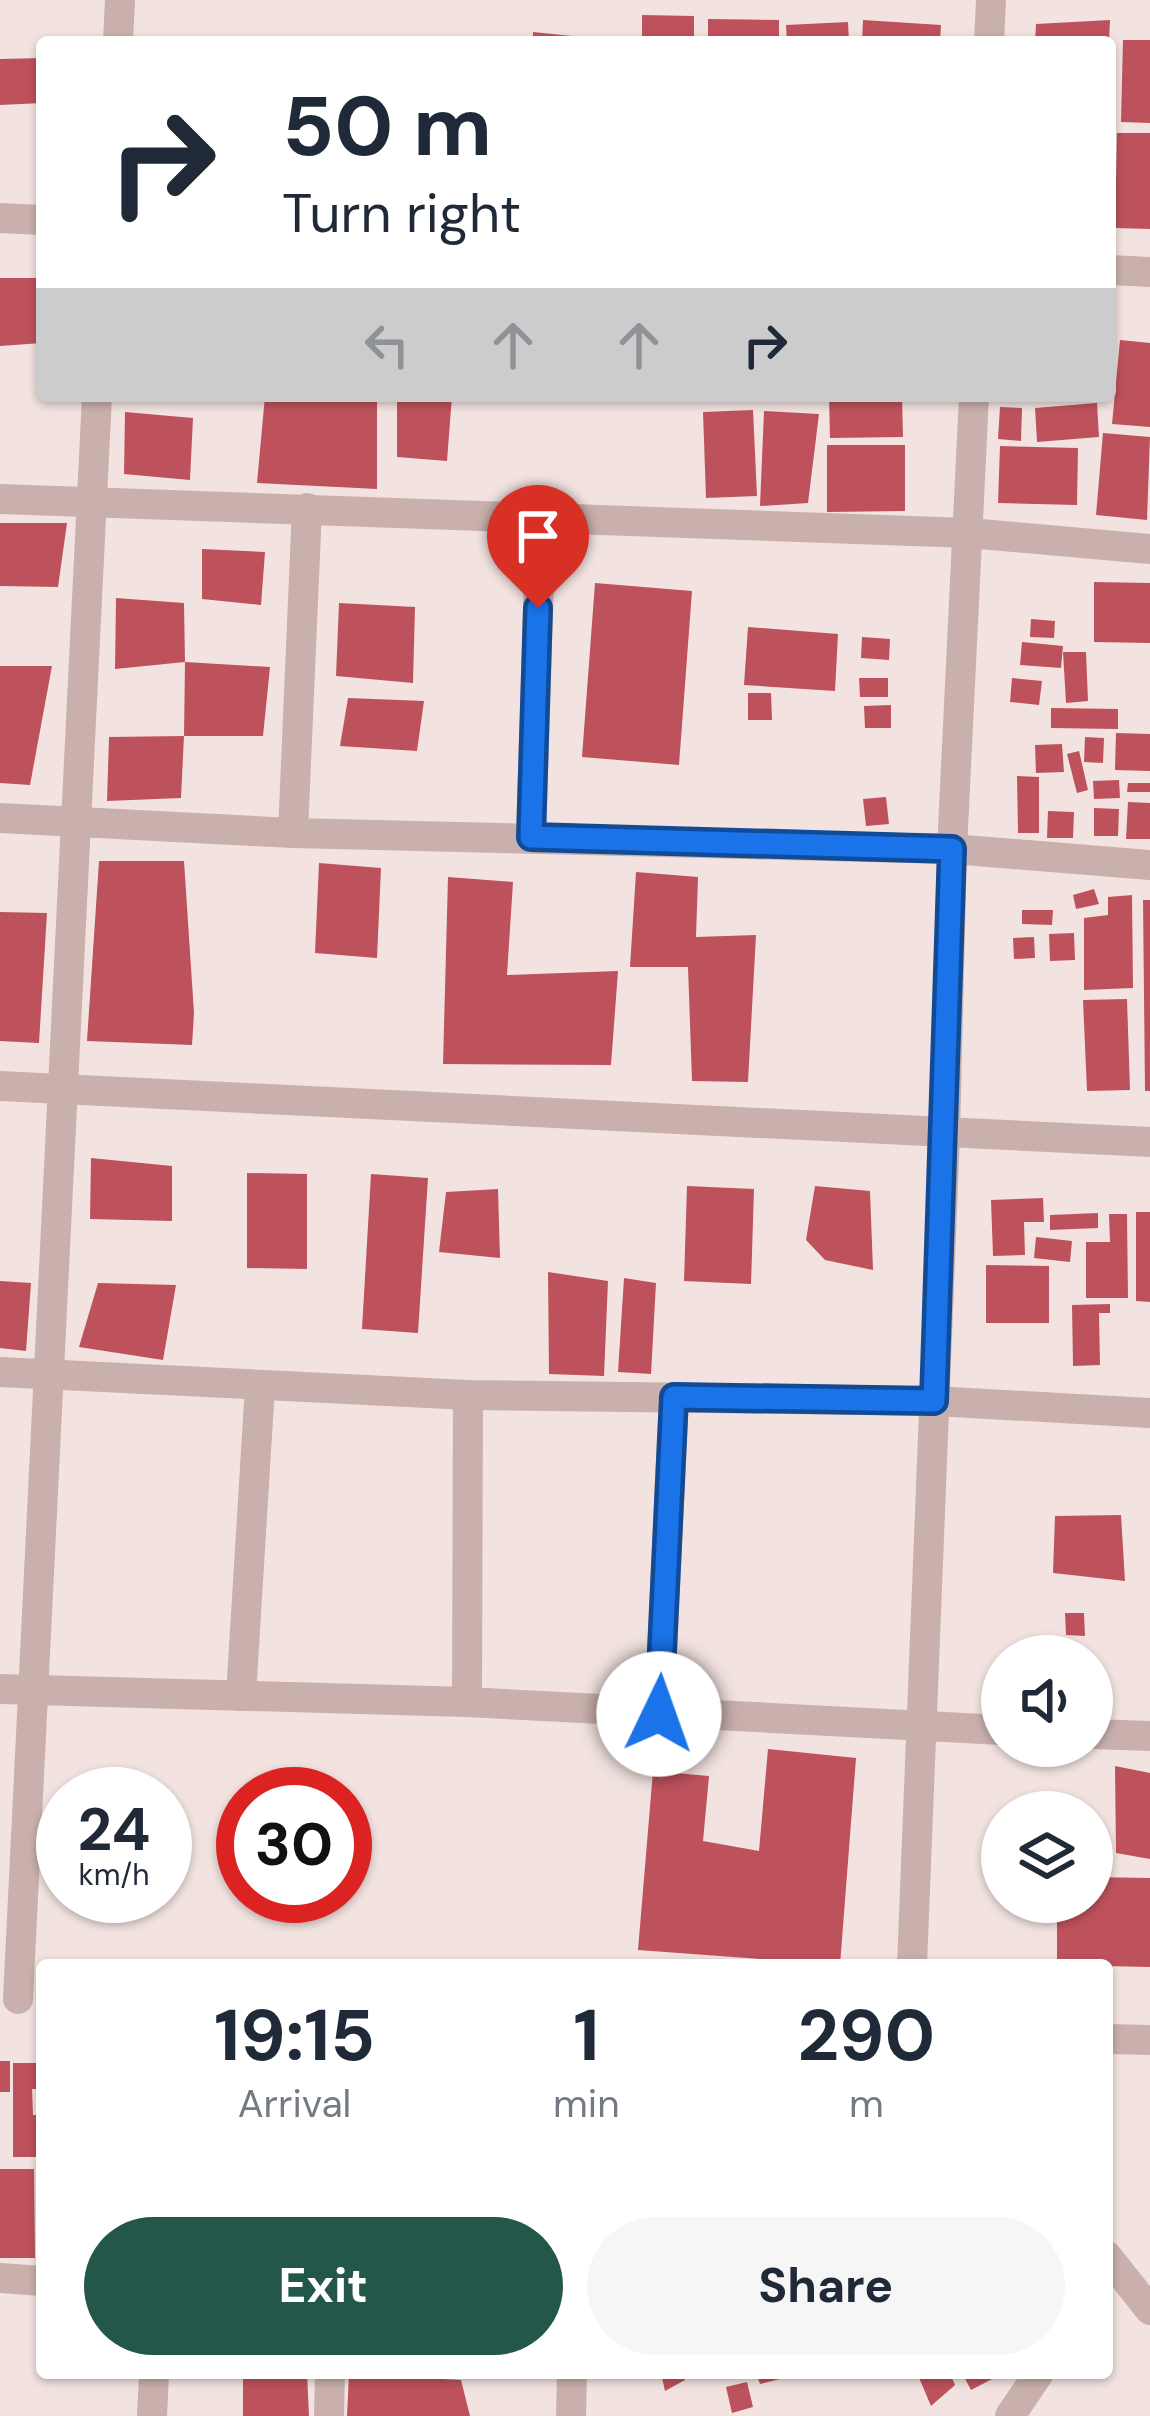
<!DOCTYPE html>
<style>
:root{--surface:#fff;--page:#f6f6f7;--text:#1f2937;--muted:#747a83;--accent:#235749}
body{margin:0;font-family:"DM Sans",sans-serif;background:var(--page);color:var(--text);height:100vh;display:flex;flex-direction:column;font-size:45px;white-space:nowrap}
*{box-sizing:border-box;margin:0}
p{font-size:39px;color:var(--muted)}
.icon{flex:none;width:66px;height:66px;fill:none;stroke:currentColor;stroke-width:2;stroke-linecap:round;stroke-linejoin:round}
.map{position:relative;flex:1;overflow:hidden}
.sheet{position:absolute;left:36px;top:1959px;width:1077px;height:420px;display:flex;flex-direction:column;background:var(--surface);border-radius:12px;box-shadow:0 3px 9px #0004}
.sheet>*{flex:none}
.hud{position:absolute;left:36px;top:36px;width:1080px;height:366px;border-radius:12px;box-shadow:0 3px 9px #0004;background:#fff;color:var(--text);overflow:hidden}
.controls{position:absolute;left:981px;top:1635px;display:grid;gap:24px}
.controls a{display:grid;place-items:center;width:132px;height:132px;border-radius:50%;background:var(--surface);box-shadow:0 3px 9px #0004;font-size:60px}
.speed{position:absolute;left:36px;top:1767px;display:flex;gap:24px;font-size:60px;font-weight:700;text-align:center}
.speed>*{display:grid;place-content:center;width:156px;height:156px;border-radius:50%;background:var(--surface);box-shadow:0 3px 9px #0004;line-height:1}
.speed small{font-size:30px;font-weight:400}
.speed .limit{border:18px solid #d22;background:#fff;color:#111}
.pin{position:absolute;display:grid;place-items:center;width:102px;height:102px;color:#fff;margin:-123px -51px;border-radius:50% 50% 50% 0;rotate:-45deg;box-shadow:0 0 12px #0007}
.pin .icon{rotate:45deg}
.me{position:absolute;width:132px;margin:-66px;rotate:3deg;stroke-linejoin:round;filter:drop-shadow(0 0 9px #0008)}
.turn{display:flex;align-items:center;gap:42px;height:252px;padding:0 48px;font-size:54px}
.turn .icon{width:156px;height:156px;stroke-width:2.5}
.turn b{display:block;font-size:84px;line-height:102px}
.lanes{display:flex;align-items:center;height:114px;padding:0 48px;background:#0003;justify-content:center;gap:60px;direction:ltr}
.lanes .off{opacity:.35}
.eta{display:flex;justify-content:space-evenly;align-items:center;height:204px;text-align:center}
.eta b{font-size:72px;font-weight:700;line-height:84px}
.cta{display:flex;gap:24px;margin-top:auto;padding:24px 48px}
.cta a{flex:1;height:138px;border-radius:72px;background:var(--accent);color:#fff;font-size:48px;font-weight:700;line-height:138px;text-align:center}
.cta a+a{background:var(--page);color:var(--text)}
.map>svg:first-child{display:block}
</style>
<div class="map">
<svg width="1150" height="2416" viewBox="0 0 1150 2416">
<rect width="100%" height="100%" fill="#f2e3e0"/>
<g fill="#be525c">
<path d="M642 15 694 16V42H642Z"/>
<path d="M708 19 779 20V42H708Z"/>
<path d="M863 20 941 25 940 42H862Z"/>
<path d="M1110 20 1109 42H1035L1036 24Z"/>
<path d="M848 22 849 42H787L786 25Z"/>
<path d="M533 32 601 39V42H533Z"/>
<path d="M1123 40H1150V123L1121 122Z"/>
<path d="M42 58V103L0 105V59Z"/>
<path d="M1117 133H1150V229L1115 228Z"/>
<path d="M0 278H42V343L0 346Z"/>
<path d="M1120 340 1150 343V427L1112 424Z"/>
<path d="M265 396H377V489L257 483Z"/>
<path d="M397 396H452L447 461 397 457Z"/>
<rect x="638" y="396" width="64" height="6"/>
<path d="M726 396H814V402L726 400Z"/>
<path d="M829 396H902L903 437 830 438Z"/>
<path d="M1097 403 1099 437 1037 442 1035 408Z"/>
<path d="M1000 407 1022 408 1021 441 998 439Z"/>
<path d="M753 410 757 496 706 498 703 412Z"/>
<path d="M764 411 819 414 808 503 760 506Z"/>
<path d="M125 412 193 418 190 480 124 474Z"/>
<path d="M1103 433 1150 437 1147 520 1096 515Z"/>
<path d="M827 445H905V511L827 512Z"/>
<path d="M1000 446 1078 448 1077 505 998 503Z"/>
<path d="M0 523H67L58 587 0 586Z"/>
<path d="M202 549 265 552 261 605 202 599Z"/>
<path d="M1094 582 1150 583V643L1094 642Z"/>
<path d="M595 583 692 591 679 765 582 757Z"/>
<path d="M116 598 184 603 185 662 270 667 263 736H184L185 662 115 669Z"/>
<path d="M339 603 415 607 413 683 336 676Z"/>
<path d="M1031 619 1055 621 1054 638 1030 637Z"/>
<path d="M748 627 838 634 835 691 744 685Z"/>
<path d="M862 637 890 639 889 660 861 658Z"/>
<path d="M1022 642 1063 646 1061 668 1020 665Z"/>
<path d="M1063 652H1086L1088 701 1066 703Z"/>
<path d="M0 666H52L30 785 0 783Z"/>
<path d="M859 678H888V697H860Z"/>
<path d="M1012 678 1042 681 1039 705 1010 702Z"/>
<path d="M748 693H771L772 720H748Z"/>
<path d="M348 698 424 701 417 751 340 746Z"/>
<path d="M891 705V728H865L864 706Z"/>
<path d="M1051 708 1118 709V729L1051 728Z"/>
<path d="M1116 733 1150 734V771L1115 770Z"/>
<path d="M184 736 181 798 107 801 109 737Z"/>
<path d="M1085 737 1104 738 1103 763 1084 762Z"/>
<path d="M1062 744 1064 772 1036 773 1035 745Z"/>
<path d="M1079 751 1088 790 1077 793 1067 754Z"/>
<path d="M1017 776 1039 777V833H1018Z"/>
<path d="M1119 780 1120 798 1094 799 1093 781Z"/>
<path d="M1128 783H1150V792H1127Z"/>
<path d="M886 797 889 824 866 826 863 799Z"/>
<path d="M1128 802 1150 803V839H1126Z"/>
<path d="M1094 808 1119 809 1118 836H1094Z"/>
<path d="M1048 811 1074 812 1073 838H1047Z"/>
<path d="M99 861H184L194 1013 192 1045 87 1041Z"/>
<path d="M319 863 381 868 377 958 315 953Z"/>
<path d="M636 872 698 877 696 937 756 935 748 1082 692 1081 688 967H630Z"/>
<path d="M448 877 513 882 507 975 618 971 611 1065 443 1064Z"/>
<path d="M1094 889 1099 904 1076 909 1073 895Z"/>
<path d="M1132 895 1133 988 1084 990V918L1108 915V897Z"/>
<path d="M1143 900H1150V1091H1145Z"/>
<path d="M1022 910H1053L1052 925 1022 924Z"/>
<path d="M0 912 47 913 39 1043 0 1041Z"/>
<path d="M1074 933 1075 960 1050 961 1049 934Z"/>
<path d="M1034 937 1035 958 1014 959 1013 938Z"/>
<path d="M1127 999 1130 1090 1087 1091 1083 1000Z"/>
<path d="M91 1158 172 1166V1221L90 1219Z"/>
<path d="M247 1173 307 1174V1269L247 1268Z"/>
<path d="M371 1174 428 1178 418 1333 362 1329Z"/>
<path d="M687 1186 754 1189 751 1284 684 1281Z"/>
<path d="M815 1186 870 1191 873 1270 825 1260 806 1240Z"/>
<path d="M498 1189 500 1258 439 1252 446 1192Z"/>
<path d="M1043 1198 1044 1222H1024L1025 1255 993 1256 991 1200Z"/>
<path d="M1136 1212H1150V1302L1136 1301Z"/>
<path d="M1098 1213V1228L1050 1230V1215Z"/>
<path d="M1109 1214H1127L1128 1298H1086V1242H1110Z"/>
<path d="M1036 1237 1072 1241 1070 1262 1034 1258Z"/>
<path d="M986 1265 1049 1266V1323H986Z"/>
<path d="M548 1272 608 1281 604 1376 549 1374Z"/>
<path d="M624 1278 656 1283 651 1374 618 1372Z"/>
<path d="M0 1281 31 1283 26 1351 0 1348Z"/>
<path d="M98 1283 176 1285 163 1360 79 1347Z"/>
<path d="M1110 1304V1313H1099L1100 1365 1073 1366 1072 1305Z"/>
<path d="M1121 1515 1125 1581 1053 1573 1055 1516Z"/>
<path d="M1065 1613H1084L1085 1636 1066 1635Z"/>
<path d="M1092 1675 1108 1687V1716L1092 1712Z"/>
<path d="M768 1749 856 1758 840 1965 638 1950 653 1771 709 1776 703 1841 759 1851Z"/>
<path d="M1115 1766 1150 1773V1859L1116 1853Z"/>
<path d="M1092 1877 1150 1878V1967L1057 1965V1902H1092Z"/>
<rect x="0" y="2061" width="10" height="31"/>
<path d="M13 2063H42V2089H32L33 2115H38V2157H13Z"/>
<path d="M0 2169H34L35 2258H0Z"/>
<path d="M243 2373H307L309 2416H243Z"/>
<path d="M661 2373H683L685 2380 665 2391Z"/>
<path d="M756 2373H782L784 2378 760 2384Z"/>
<path d="M917 2373H950L955 2385 931 2406Z"/>
<path d="M962 2373H994L996 2377 971 2390Z"/>
<path d="M349 2374 461 2380 470 2416H347Z"/>
<path d="M747 2382 753 2407 732 2413 726 2387Z"/>
</g>
<g fill="none" stroke-linecap="round" stroke-linejoin="round">
<g stroke="#c9b0ac" stroke-width="30">
<path d="M118 42 120 0"/>
<path d="M989 42 991 0"/>
<path d="M0 218 42 220"/>
<path d="M1110 270 1150 272"/>
<path d="M0 499 969 533 1150 549"/>
<path d="M0 818 293 833 952 849 1150 865"/>
<path d="M293 833 307 508"/>
<path d="M531 837 541 516"/>
<path d="M0 1086 1150 1142"/>
<path d="M0 1372 468 1395 934 1401 1150 1413"/>
<path d="M0 1689 467 1702 1002 1730"/>
<path d="M241 1696 260 1386"/>
<path d="M467 1702 468 1395"/>
<path d="M659 1714 674 1397"/>
<path d="M1092 1734 1150 1736"/>
<path d="M912 1965 945 1134 952 849 974 396"/>
<path d="M18 1999 97 396"/>
<path d="M1107 2039 1150 2040"/>
<path d="M1107 2256 1150 2310"/>
<path d="M0 2278 42 2281"/>
<path d="M152 2416 154 2373"/>
<path d="M329 2416 330 2373"/>
<path d="M571 2416 572 2373"/>
<path d="M1010 2416 1039 2373"/>
</g>
</g>
<g fill="none" stroke-linecap="round" stroke-linejoin="round">
<g stroke="#114b97" stroke-width="30">
<path id="route" d="M538 608 531 837 952 849 934 1401 674 1397 659 1714"/>
</g>
<use href="#route" stroke="#1a73e8" stroke-width="21"/>
</g>
</svg>
<div class="controls">
<a><svg class="icon" aria-label="sound" viewBox="0 0 24 24"><path d="M4 9h4l5-4v14l-5-4H4zM17 9q2 3 0 6"/></svg></a>
<a><svg class="icon" aria-label="layers" viewBox="0 0 24 24"><path d="M12 4l9 5-9 5-9-5zM3 14l9 5 9-5"/></svg></a>
</div>
<div class="speed"><div>24<small>km/h</small></div><div class="limit">30</div></div>
<div class="pin" style="left:538px;top:608px;background:#d93025"><svg class="icon" aria-label="arrive" viewBox="0 0 24 24"><path d="M6 21V4h12l-3 4 3 4H6"/></svg></div>
<svg class="me" style="left:659px;top:1714px" viewBox="-20 -20 40 40"><circle r="19" fill="#fff"/><path d="M0-13L10 11 0 6-10 11z" fill="#1a73e8"/></svg>
<div class="hud">
<div class="turn"><svg class="icon" aria-label="right" viewBox="0 0 24 24"><path d="M7 20v-9h11M14 6l5 5-5 5"/></svg><div><b>50 m</b>Turn right</div></div>
<div class="lanes"><svg class="icon off" aria-label="left" viewBox="0 0 24 24"><path d="M17 20v-9H6M10 6l-5 5 5 5"/></svg><svg class="icon off" aria-label="ahead" viewBox="0 0 24 24"><path d="M12 20V5M6 11l6-6 6 6"/></svg><svg class="icon off" aria-label="ahead" viewBox="0 0 24 24"><path d="M12 20V5M6 11l6-6 6 6"/></svg><svg class="icon" aria-label="right" viewBox="0 0 24 24"><path d="M7 20v-9h11M14 6l5 5-5 5"/></svg></div>
</div>
<section class="sheet">
<div class="eta">
<div><b>19:15</b><p>Arrival</p></div>
<div><b>1</b><p>min</p></div>
<div><b>290</b><p>m</p></div>
</div>
<div class="cta"><a>Exit</a><a>Share</a></div>
</section>
</div>
